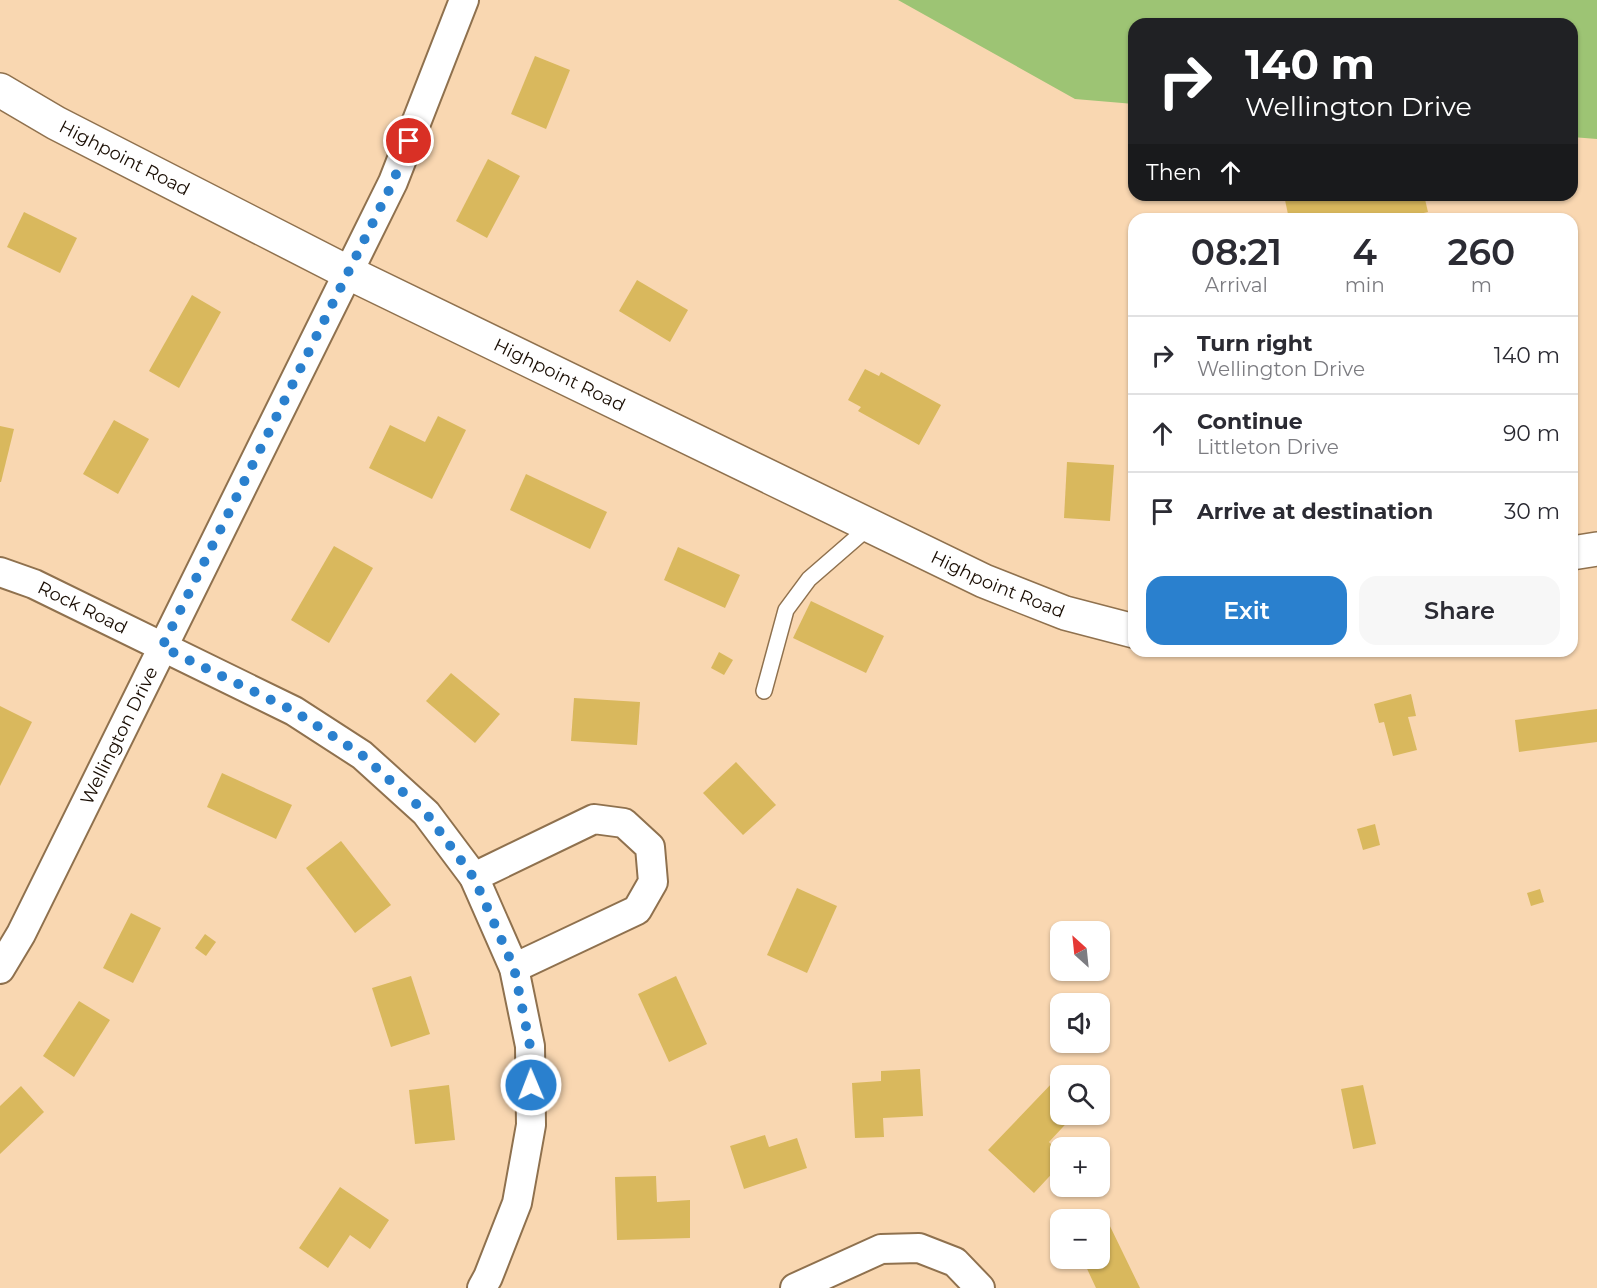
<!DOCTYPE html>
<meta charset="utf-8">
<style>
:root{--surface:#fff;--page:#f7f7f7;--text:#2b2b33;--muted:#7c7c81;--line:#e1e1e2;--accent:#2a80ce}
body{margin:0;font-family:Montserrat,sans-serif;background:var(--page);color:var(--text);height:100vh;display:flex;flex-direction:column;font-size:22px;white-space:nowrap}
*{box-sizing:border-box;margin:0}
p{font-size:20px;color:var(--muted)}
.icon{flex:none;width:33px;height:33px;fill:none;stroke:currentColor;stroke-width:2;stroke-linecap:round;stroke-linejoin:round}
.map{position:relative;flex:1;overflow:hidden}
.panel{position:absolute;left:1128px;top:213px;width:450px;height:444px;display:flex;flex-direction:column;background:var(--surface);border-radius:18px;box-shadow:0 2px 4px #0004}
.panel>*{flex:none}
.top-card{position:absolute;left:1128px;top:18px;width:450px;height:183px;border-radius:18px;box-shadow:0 2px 4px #0004;background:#202124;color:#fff;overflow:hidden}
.needle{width:39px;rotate:333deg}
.tools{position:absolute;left:1050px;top:921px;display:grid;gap:12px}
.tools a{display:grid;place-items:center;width:60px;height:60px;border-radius:12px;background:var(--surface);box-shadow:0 2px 4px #0004;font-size:30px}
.pin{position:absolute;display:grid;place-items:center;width:51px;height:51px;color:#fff;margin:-26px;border:3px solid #fff;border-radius:50%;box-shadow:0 2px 6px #0007}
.me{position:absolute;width:66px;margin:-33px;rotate:359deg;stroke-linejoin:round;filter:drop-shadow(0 0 4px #0008)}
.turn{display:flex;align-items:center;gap:21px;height:126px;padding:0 18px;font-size:27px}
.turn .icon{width:78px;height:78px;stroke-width:2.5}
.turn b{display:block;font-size:42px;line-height:51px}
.then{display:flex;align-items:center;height:57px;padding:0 18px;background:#0003;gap:12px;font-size:22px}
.eta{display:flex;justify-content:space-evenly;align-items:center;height:102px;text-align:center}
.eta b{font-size:36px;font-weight:600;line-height:42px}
.primary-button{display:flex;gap:12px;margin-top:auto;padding:12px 18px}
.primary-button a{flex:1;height:69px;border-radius:18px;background:var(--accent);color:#fff;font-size:24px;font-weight:600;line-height:69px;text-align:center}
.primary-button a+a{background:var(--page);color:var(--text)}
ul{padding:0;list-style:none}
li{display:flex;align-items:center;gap:18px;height:78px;padding:0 18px;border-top:2px solid var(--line)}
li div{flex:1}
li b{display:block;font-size:22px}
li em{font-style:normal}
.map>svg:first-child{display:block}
</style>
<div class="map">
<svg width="1597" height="1288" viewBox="0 0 1597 1288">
<rect width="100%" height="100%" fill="#f9d7b1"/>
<path fill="#9dc474" d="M898 0H1597V139L1572 137V24H1134V104L1075 99Z"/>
<g fill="#d9b85d">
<path d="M535 56 570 70 546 129 511 114Z"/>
<path d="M488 159 520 176 487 238 456 221Z"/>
<path d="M1306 195H1424L1428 212 1398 219H1289L1285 200Z"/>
<path d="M24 212 77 238 60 273 7 247Z"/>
<path d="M637 280 688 310 670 342 619 311Z"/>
<path d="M192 295 221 312 179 388 149 371Z"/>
<path d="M865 369 879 376 881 372 941 405 919 445 858 411 861 407 848 400Z"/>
<path d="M438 416 466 430 432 499 369 468 390 425 425 442Z"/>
<path d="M114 420 149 439 118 494 83 474Z"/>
<path d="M0 426 14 429 1 482H0Z"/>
<path d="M1067 462 1114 465 1110 521 1064 518Z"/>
<path d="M526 474 607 512 590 549 510 510Z"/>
<path d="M334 546 373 568 329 643 291 620Z"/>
<path d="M678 547 740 575 725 608 664 580Z"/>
<path d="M811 601 884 636 866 673 793 638Z"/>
<path d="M719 652 733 660 724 675 711 668Z"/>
<path d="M451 673 500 714 475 743 426 701Z"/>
<path d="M1411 694 1416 716 1408 717 1417 750 1393 756 1384 722 1379 723 1374 704Z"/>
<path d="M574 698 640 702 637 745 571 741Z"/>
<path d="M0 706 32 722 0 786Z"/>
<path d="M1597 709V742L1519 752 1515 720Z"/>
<path d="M736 762 776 805 743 835 703 793Z"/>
<path d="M222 773 292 805 276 839 207 807Z"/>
<path d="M1375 824 1380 845 1363 850 1357 829Z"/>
<path d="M341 841 391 905 355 933 306 868Z"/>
<path d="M797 888 837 906 807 973 767 955Z"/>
<path d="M1540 889 1544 902 1531 906 1527 893Z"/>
<path d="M131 913 161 928 133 983 103 968Z"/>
<path d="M205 934 216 942 206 956 195 948Z"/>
<path d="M411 976 430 1034 391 1047 372 988Z"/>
<path d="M676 976 707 1044 669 1062 638 994Z"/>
<path d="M79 1001 110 1020 74 1077 43 1056Z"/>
<path d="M920 1069 923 1116 883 1118 884 1137 855 1138 852 1083 881 1081V1071Z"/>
<path d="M1055 1080 1060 1085V1114H1075L1049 1142 1060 1153V1165L1034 1193 988 1150Z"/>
<path d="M449 1085 455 1140 415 1144 409 1090Z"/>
<path d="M1363 1085 1376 1144 1353 1149 1341 1089Z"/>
<path d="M21 1086 44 1112 0 1154V1106Z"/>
<path d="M765 1135 769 1147 797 1138 807 1168 744 1189 730 1146Z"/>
<path d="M656 1176 657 1202 690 1200V1238L617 1240 615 1177Z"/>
<path d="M340 1187 389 1220 370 1249 350 1235 328 1268 299 1248Z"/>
<path d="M1107 1220 1140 1288H1096L1082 1258H1100V1223Z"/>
</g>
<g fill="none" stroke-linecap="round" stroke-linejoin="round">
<g stroke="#8f714e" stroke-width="18">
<path id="lane" d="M764 691 786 610 809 579 870 526"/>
</g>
<g stroke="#8f714e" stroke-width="32">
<g id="street">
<path id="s1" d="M0 572 34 584 294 711 362 755 426 813 474 877 514 968 530 1046 531 1125 517 1203 488 1277 482 1288"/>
<path d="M474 877 594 819 624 823 650 847 653 882 637 910 514 968"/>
<path id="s2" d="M0 969 21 934 393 182 464 0"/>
<path d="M795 1288 881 1249 919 1248 955 1262 980 1288"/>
</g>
</g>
<g stroke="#8f714e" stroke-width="36">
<g id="secondary">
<path id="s3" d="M0 90 56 123 347 272 984 581 1065 613 1134 631"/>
<path d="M1572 553 1597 549"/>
</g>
</g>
<use href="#lane" stroke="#fff" stroke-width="15"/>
<use href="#street" stroke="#fff" stroke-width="28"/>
<use href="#secondary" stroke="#fff" stroke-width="33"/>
</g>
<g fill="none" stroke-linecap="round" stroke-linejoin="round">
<path stroke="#2a80ce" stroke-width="10" stroke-dasharray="0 18" d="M409 141 393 182 162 647 294 711 362 755 426 813 474 878 514 968 530 1046 531 1085"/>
</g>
<g text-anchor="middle" stroke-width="6" stroke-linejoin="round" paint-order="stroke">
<g font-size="18" fill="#180c02" stroke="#fce7d0">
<text dy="6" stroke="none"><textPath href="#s3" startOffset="142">Highpoint Road</textPath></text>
<text dy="6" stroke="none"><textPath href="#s3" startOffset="628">Highpoint Road</textPath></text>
<text dy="6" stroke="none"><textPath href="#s3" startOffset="1114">Highpoint Road</textPath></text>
<text dy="6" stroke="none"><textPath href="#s1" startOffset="90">Rock Road</textPath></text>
<text dy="6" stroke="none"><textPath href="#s2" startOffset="262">Wellington Drive</textPath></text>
</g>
</g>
</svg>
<div class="tools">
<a><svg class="needle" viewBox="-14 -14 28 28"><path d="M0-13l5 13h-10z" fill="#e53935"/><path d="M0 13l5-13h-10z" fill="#7c7c81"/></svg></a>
<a><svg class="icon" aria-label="sound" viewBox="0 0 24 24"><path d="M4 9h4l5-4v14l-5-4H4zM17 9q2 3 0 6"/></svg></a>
<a><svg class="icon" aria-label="search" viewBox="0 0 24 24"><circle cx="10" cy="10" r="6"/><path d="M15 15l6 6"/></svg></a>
<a>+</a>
<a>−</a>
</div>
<div class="pin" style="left:409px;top:141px;background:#d93025"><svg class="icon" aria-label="arrive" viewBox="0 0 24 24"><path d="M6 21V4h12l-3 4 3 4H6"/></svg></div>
<svg class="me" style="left:531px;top:1085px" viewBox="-20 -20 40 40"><circle r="17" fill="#2a80ce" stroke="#fff" stroke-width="3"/><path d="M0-11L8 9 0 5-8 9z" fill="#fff"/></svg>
<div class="top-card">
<div class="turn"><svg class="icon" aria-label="right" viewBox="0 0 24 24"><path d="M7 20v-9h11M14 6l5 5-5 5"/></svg><div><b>140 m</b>Wellington Drive</div></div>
<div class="then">Then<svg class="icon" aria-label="ahead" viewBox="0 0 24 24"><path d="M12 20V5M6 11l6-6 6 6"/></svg></div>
</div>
<section class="panel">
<div class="eta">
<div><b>08:21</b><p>Arrival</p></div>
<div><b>4</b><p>min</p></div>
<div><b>260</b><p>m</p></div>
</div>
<ul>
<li><svg class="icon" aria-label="right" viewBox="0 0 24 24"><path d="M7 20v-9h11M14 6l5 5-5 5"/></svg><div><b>Turn right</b><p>Wellington Drive</p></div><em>140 m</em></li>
<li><svg class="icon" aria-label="ahead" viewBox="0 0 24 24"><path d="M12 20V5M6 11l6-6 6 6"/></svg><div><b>Continue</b><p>Littleton Drive</p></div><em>90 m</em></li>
<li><svg class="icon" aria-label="arrive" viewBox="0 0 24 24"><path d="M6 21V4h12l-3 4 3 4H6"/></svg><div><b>Arrive at destination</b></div><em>30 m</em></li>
</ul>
<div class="primary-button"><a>Exit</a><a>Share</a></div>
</section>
</div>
